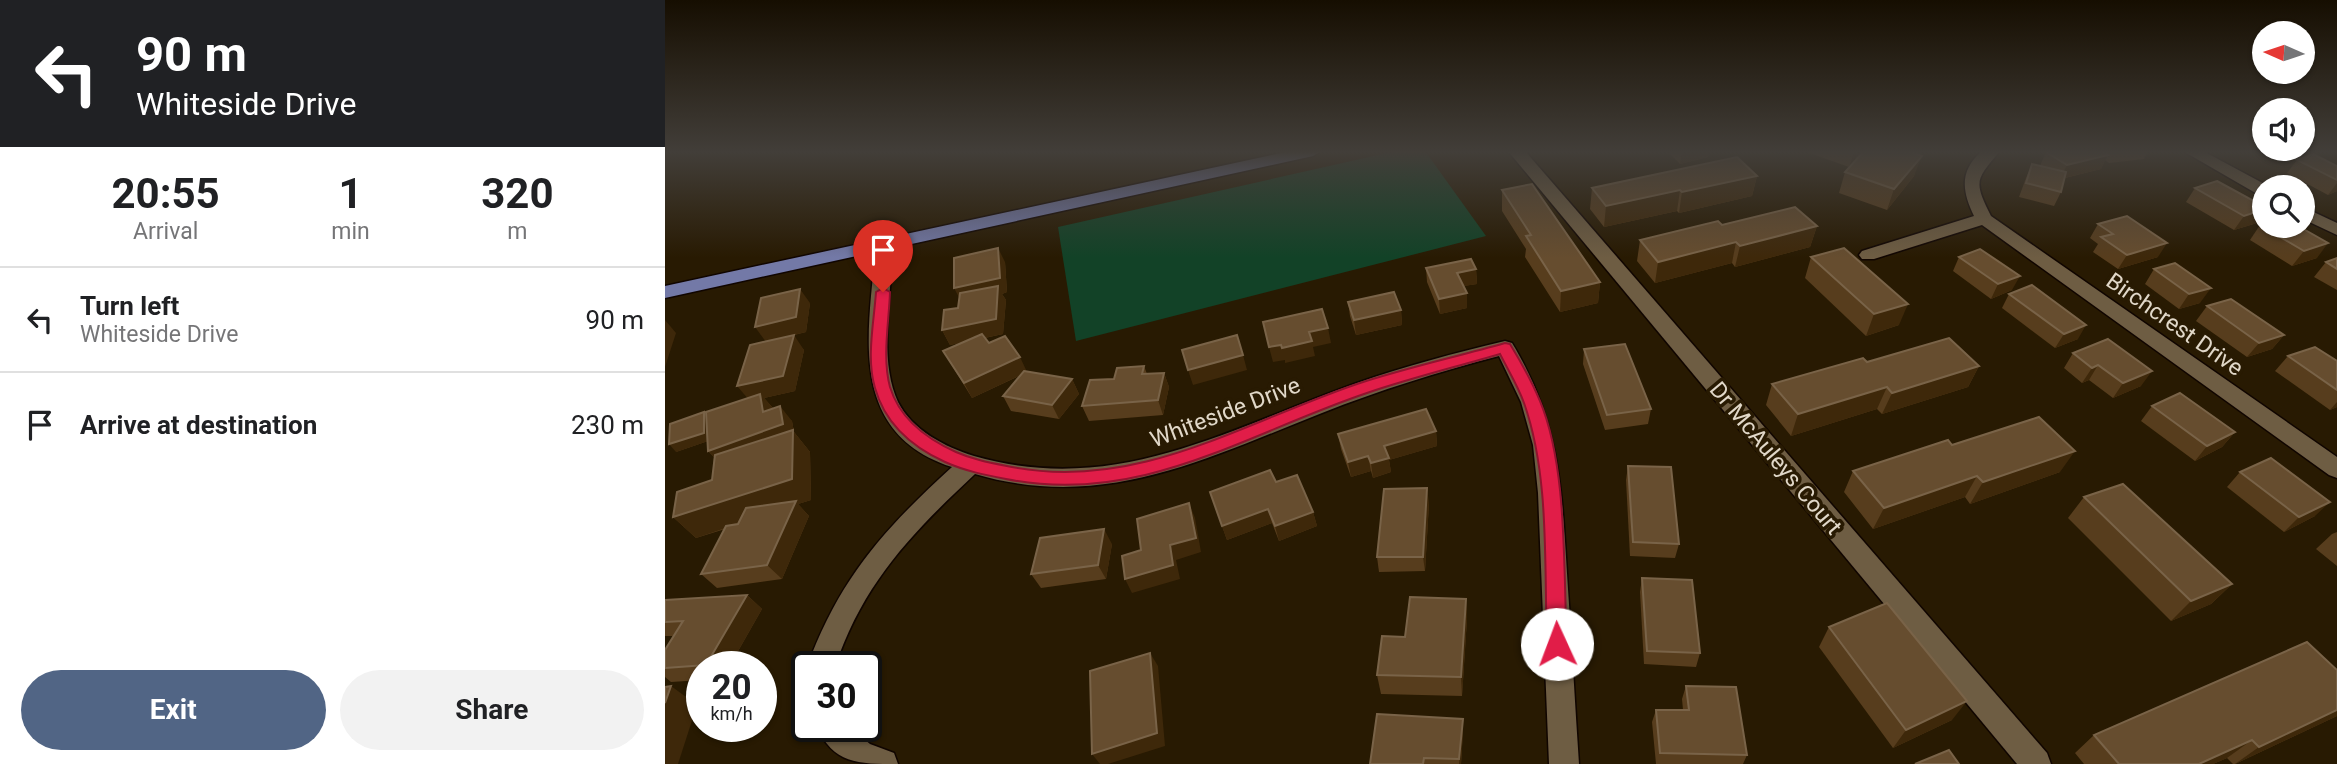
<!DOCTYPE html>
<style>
:root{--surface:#fff;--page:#f2f2f2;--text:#202124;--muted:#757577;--line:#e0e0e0;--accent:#516585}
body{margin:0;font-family:Roboto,sans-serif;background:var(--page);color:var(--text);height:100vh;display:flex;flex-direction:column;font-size:26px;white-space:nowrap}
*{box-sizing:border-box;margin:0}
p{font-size:23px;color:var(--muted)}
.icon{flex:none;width:38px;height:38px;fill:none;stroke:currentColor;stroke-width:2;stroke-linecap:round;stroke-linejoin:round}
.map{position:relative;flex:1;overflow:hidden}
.sheet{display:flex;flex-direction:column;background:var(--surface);width:665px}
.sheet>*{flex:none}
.guide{background:#202124;color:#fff;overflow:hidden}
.needle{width:46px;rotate:273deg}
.tools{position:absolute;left:1587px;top:21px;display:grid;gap:14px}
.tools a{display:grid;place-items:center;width:63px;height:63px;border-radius:50%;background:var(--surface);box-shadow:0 2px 5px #0004;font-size:35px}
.speed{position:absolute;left:21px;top:651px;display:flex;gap:14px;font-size:35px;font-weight:700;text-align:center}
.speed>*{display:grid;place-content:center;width:91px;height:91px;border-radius:50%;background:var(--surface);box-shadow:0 2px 5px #0004;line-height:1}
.speed small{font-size:18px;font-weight:400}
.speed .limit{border:4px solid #111;border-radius:10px;background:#fff;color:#111}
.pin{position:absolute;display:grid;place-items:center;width:60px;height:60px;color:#fff;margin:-72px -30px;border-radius:50% 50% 50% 0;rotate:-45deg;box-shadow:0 0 7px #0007}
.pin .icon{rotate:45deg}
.me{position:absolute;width:77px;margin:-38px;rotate:358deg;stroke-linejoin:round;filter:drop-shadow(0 0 5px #0008)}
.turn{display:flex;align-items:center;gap:24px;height:147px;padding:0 21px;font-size:32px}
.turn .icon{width:91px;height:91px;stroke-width:2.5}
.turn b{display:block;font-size:49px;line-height:60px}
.eta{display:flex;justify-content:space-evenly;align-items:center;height:119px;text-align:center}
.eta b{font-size:42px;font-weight:700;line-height:49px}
.button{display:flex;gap:14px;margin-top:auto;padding:14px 21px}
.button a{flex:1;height:80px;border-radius:42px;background:var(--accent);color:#fff;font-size:28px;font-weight:700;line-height:80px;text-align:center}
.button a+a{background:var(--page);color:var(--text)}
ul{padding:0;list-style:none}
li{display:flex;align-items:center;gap:21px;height:105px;padding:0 21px;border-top:2px solid var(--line)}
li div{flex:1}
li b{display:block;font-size:26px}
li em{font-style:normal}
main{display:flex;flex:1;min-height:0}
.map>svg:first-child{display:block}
</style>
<main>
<section class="sheet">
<div class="guide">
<div class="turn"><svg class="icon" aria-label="left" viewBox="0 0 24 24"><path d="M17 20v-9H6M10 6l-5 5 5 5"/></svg><div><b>90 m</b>Whiteside Drive</div></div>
</div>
<div class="eta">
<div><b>20:55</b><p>Arrival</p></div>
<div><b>1</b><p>min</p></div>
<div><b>320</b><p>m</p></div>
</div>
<ul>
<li><svg class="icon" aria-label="left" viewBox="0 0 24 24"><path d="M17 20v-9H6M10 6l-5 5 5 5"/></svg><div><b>Turn left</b><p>Whiteside Drive</p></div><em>90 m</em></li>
<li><svg class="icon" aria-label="arrive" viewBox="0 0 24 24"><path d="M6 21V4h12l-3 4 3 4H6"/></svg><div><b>Arrive at destination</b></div><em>230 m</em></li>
</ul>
<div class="button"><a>Exit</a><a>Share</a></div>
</section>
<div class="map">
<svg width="1672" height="764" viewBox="0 0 1672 764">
<rect width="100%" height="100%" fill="#281a02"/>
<path fill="#124227" d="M731 151H760L821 236 411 341 393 227Z"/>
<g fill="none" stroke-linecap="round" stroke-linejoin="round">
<g stroke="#100500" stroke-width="3">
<g id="minor">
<path d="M843 151H860L1382 753 1386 764H1352Z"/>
<path d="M1317 151H1335C1311 180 1308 180 1326 216L1672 457V478L1664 475 1317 225 1209 259H1197L1194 255 1197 251 1309 216C1297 191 1294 171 1317 151Z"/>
<path d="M1518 151H1538L1605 187H1600V196L1594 195Z"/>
<path d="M1638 207 1672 223V235L1638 219Z"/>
<path d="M220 239 229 244C226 290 213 360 233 402 247 430 280 447 309 456 451 497 562 429 692 383 740 366 790 353 840 341L847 343C897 425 897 497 903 589 907 647 910 706 914 764H884L873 493 868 445 856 402 834 356C773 372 715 390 657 413 540 459 438 512 310 474 247 533 198 583 170 667H142C174 579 219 529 287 467 180 432 204 330 211 244Z"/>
<path d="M151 726H183L205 744 229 753 233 764C192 764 169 764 151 726Z"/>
</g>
</g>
<g stroke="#100500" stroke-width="3">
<path id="major" d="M625 151H656L648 156 0 298V286Z"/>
</g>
<use href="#minor" fill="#6e5d43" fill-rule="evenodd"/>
<use href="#major" fill="#7379a7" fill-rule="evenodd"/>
</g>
<g fill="#573d1d">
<path d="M1002 151H1044L1043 157 1015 164Z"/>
<path d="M1139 151H1195L1193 158 1199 151H1257L1254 155 1249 176 1222 210 1174 193 1180 172 1184 167Z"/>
<path d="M1383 151H1483L1479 159 1444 163 1440 160 1436 169 1400 178 1396 192 1389 206 1354 197 1361 178 1367 164 1375 166 1381 152Z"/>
<path d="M1632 160 1672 166V191L1663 195 1622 173Z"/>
<path d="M1092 176 1087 196 1014 213 1012 211 939 227 925 209 927 188Z"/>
<path d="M1530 188 1592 223 1569 230 1521 202Z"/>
<path d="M837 190 935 282 933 303 895 312 860 257 861 249 837 211Z"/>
<path d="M1433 224 1493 257 1453 269 1428 252 1433 244 1425 238Z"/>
<path d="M1057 225 1152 226 1145 247 1070 267 1067 263 990 283 972 261 975 240Z"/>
<path d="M1595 225 1652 258 1627 266 1585 240Z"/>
<path d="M1146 257 1234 325 1201 336 1140 278Z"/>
<path d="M1294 257 1347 290 1326 299 1288 271Z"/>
<path d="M1672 258V290L1649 277 1661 262Z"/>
<path d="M340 262 342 292 337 294 341 300 338 334 320 338 324 343 362 372 407 379 414 394 394 419 346 411 338 396 356 375 307 398 278 351 298 342 285 345 277 330 293 308Z"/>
<path d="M761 268 811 269 812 284 798 286 802 293V308L775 314 762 282Z"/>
<path d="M1489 269 1535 303 1514 309 1480 284Z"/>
<path d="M1344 294 1413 339 1390 348 1337 308Z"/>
<path d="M683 302 736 310 737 325 691 335 685 316Z"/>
<path d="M145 303 141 332 125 336 139 350 130 391 99 398 108 408 127 421 129 432 145 452 146 500 133 504 144 516 117 579 52 588 36 574 60 529 31 538 8 517 47 480 49 457 43 451V441L11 452 42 415 82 398 101 341Z"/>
<path d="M1542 306 1619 335 1607 349 1582 357 1531 321Z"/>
<path d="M919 349 986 409 983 424 940 430 918 364Z"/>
<path d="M1408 353 1476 386 1448 398 1424 380 1417 383 1399 368Z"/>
<path d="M1623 356 1672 361V407L1665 410 1610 371Z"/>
<path d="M479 366 482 374 499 373 504 387 498 415 424 421 417 406 449 379Z"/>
<path d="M1314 366 1303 387 1217 414 1212 409 1126 436 1101 405 1107 384Z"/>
<path d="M1487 406 1570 432 1557 447 1530 461 1476 421Z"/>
<path d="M771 431 772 446 724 460 726 472 708 478 706 471 686 477 676 449 673 434Z"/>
<path d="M1287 445 1395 472 1305 504 1300 497 1208 529 1179 492 1188 471Z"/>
<path d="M963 466 1014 544 1010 558 965 556 961 480Z"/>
<path d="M1575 472 1650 516 1619 532 1562 487Z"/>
<path d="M611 482 648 512 652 526 614 541 607 523 562 540 557 526Z"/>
<path d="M1419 497 1567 584 1546 604 1506 621 1403 518Z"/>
<path d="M764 503 760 571 714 572 712 557Z"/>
<path d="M1672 532V566L1651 549 1667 534Z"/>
<path d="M447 544 441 579 376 588 366 574Z"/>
<path d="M977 578 1035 653 1031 667 979 664 975 592Z"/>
<path d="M82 595 97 609 64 667H37V680L6 682 0 677V650L8 636H0V600Z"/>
<path d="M801 599 802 619 797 696 716 694 712 675 740 637Z"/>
<path d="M1164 627 1287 720 1228 748 1154 647Z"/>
<path d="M1021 686 1082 755 1078 764H991L987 722 991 710H1018L1017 699Z"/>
<path d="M1672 716 1570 764H1568L1562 758 1548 764H1419L1410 753 1429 735Z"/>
<path d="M798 731 796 764H705Z"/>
</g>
<g fill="#3e280a">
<path d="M1017 151H1044L1043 157 1015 164Z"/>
<path d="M1191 151H1195L1192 159 1184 167 1189 153Z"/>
<path d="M1443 155 1436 169 1395 179 1402 165Z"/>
<path d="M1257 156 1249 176 1222 210 1229 189Z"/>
<path d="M1092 176 1087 196 1014 213 1017 192Z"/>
<path d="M1672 183V191L1663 195Z"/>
<path d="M1015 190 1012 211 939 227 941 206Z"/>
<path d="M1600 209V212L1592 223 1569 230 1579 216Z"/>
<path d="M1152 226 1145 247 1070 267 1075 246Z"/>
<path d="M1071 242 1067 263 990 283 993 262Z"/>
<path d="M1502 243 1493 257 1453 269 1462 255Z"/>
<path d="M1663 243 1652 258 1627 266 1639 251Z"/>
<path d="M333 248 340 262 342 292 337 294 341 300 338 334 285 345 277 330 297 303 289 288Z"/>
<path d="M811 269 812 284 793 287 792 273Z"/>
<path d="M1355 276 1347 290 1326 299 1333 284Z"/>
<path d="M935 282 933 303 895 312 896 291Z"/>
<path d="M1546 288 1535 303 1514 309 1524 294Z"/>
<path d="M135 289 145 303 141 332 101 342 90 327Z"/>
<path d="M802 293V308L775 314 774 299Z"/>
<path d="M1243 304 1234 325 1201 336 1209 314Z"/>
<path d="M736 310 737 325 691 335 689 320Z"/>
<path d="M0 320 11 333 0 367Z"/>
<path d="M1421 325 1413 339 1390 348 1399 334Z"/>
<path d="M663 328 666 343 648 347 650 356 620 363V360L608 362 604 347 644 332Z"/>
<path d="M129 335 139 350 130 391 99 398 108 408 110 427 85 401 72 386Z"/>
<path d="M1619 335 1607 349 1582 357 1594 343Z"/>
<path d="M578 355 582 370 528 385 523 370Z"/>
<path d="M355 357 362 372 307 398 299 383Z"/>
<path d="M1433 365 1424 380 1417 383 1427 368Z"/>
<path d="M1314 366 1303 387 1217 414 1227 393Z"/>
<path d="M1487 371 1476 386 1448 398 1458 383Z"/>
<path d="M499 373 504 387 498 415 493 400Z"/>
<path d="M407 379 414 394 394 419 387 405Z"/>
<path d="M1222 387 1212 409 1126 436 1133 414Z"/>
<path d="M1672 402V407L1665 410Z"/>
<path d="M115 406 127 421 129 432 145 452 146 500 133 504 144 516 117 579 102 565 129 505 31 538 8 517 127 479 57 465 43 451Z"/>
<path d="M39 412 46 420V440L11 452 4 444Z"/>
<path d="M771 431 772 446 724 460 726 472 708 478 706 463 719 446Z"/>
<path d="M1570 432 1557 447 1530 461 1542 446Z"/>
<path d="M1410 451 1395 472 1305 504 1318 482Z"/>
<path d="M703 456 706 471 686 477 683 462Z"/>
<path d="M1312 476 1300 497 1208 529 1219 508Z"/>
<path d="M762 488 764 503 760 571 758 557Z"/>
<path d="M1665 502 1650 516 1619 532 1634 517Z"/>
<path d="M524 503 530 518 536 552 511 560 515 579 467 593 460 579 505 545Z"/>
<path d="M603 509 607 523 562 540 557 526Z"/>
<path d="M648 512 652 526 614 541 610 526Z"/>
<path d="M439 529 447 544 441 579 433 565Z"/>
<path d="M1567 584 1546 604 1506 621 1526 601Z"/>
<path d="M82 595 97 609 64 667H43L41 665Z"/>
<path d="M801 599 802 619 797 696 796 677Z"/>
<path d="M485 653 493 666 500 746 443 764H435L427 754Z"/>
<path d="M6 686 32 705 13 764H0V703Z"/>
<path d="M1302 701 1287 720 1228 748 1241 730Z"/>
<path d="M1672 710V716L1570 764 1594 747Z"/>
<path d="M798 719V731L796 764H794Z"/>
<path d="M1587 740 1562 758 1548 764H1534Z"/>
</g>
<g fill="#664d2f" stroke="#796348" stroke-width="2">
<path d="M1199 151H1243L1257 156 1229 189 1180 172Z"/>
<path d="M1383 151H1437L1443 155 1402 165 1381 152Z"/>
<path d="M1648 154 1672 166V180L1632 160Z"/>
<path d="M1072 157 1092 176 1017 192 1015 190 941 206 927 188Z"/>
<path d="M1367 164 1401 172 1396 192 1361 183Z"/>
<path d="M1552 181 1600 207V209L1579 216 1530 188Z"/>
<path d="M867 184 935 282 896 291 861 236 866 235 837 190Z"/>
<path d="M1130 207 1152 226 1075 246 1071 242 993 262 975 240 1053 221 1057 225Z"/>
<path d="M1462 216 1502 243 1462 255 1436 237 1448 234 1433 224Z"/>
<path d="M1600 224V226H1633L1663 243 1639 251 1595 225Z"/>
<path d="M333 248 335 278 289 288V258Z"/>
<path d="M1179 248 1243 304 1209 314 1146 257Z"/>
<path d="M1315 249 1355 276 1333 284 1294 257Z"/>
<path d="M1672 258V269L1661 262Z"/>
<path d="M806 259 811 269 792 273 802 293 774 299 761 268Z"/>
<path d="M1510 263 1546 288 1524 294 1489 269Z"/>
<path d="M1367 285 1421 325 1399 334 1344 294Z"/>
<path d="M333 286 331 319 277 330 279 310 293 308 295 293Z"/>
<path d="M135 289 131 317 90 327 96 298Z"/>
<path d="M729 292 736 310 689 320 683 302Z"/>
<path d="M1566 299 1619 335 1594 343 1542 306Z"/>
<path d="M657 309 663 328 644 332 647 341 617 348 616 345 604 347 598 322Z"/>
<path d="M317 334 324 343 340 336 355 357 299 383 278 351Z"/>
<path d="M129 335 118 376 72 386 85 345Z"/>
<path d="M572 335 578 355 523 370 517 350Z"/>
<path d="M1284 338 1314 366 1227 393 1222 387 1133 414 1107 384 1198 358 1202 362Z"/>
<path d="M1443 339 1487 371 1458 383 1433 365 1427 368 1408 353Z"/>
<path d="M960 344 986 409 942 415 919 349Z"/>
<path d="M1650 347 1672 361V390L1623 356Z"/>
<path d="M479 366 477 374 499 373 493 400 417 406 425 380 449 379 452 368Z"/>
<path d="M359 371 407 379 387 405 338 396Z"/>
<path d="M1515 393 1570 432 1542 446 1487 406Z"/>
<path d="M95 394 98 412 115 406 118 424 43 451 41 412Z"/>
<path d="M761 409 771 431 719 446 724 458 706 463 703 456 683 462 673 434Z"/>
<path d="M39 412V433L4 444 5 424Z"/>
<path d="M1374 417 1410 451 1318 482 1312 476 1219 508 1188 471 1283 440 1287 445Z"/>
<path d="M128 430 127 479 8 517 12 492 47 480 50 455Z"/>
<path d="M1606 458 1665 502 1634 517 1575 472Z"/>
<path d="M963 466 1006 467 1014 544 968 542Z"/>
<path d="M605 470 611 482 632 475 648 512 610 526 603 509 557 526 545 492Z"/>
<path d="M1458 484 1567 584 1526 601 1419 497Z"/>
<path d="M762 488 758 557H712L719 489Z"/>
<path d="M131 501 102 565 36 574 61 526 73 524 81 508Z"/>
<path d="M524 503 531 538 505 545 508 565 460 579 457 556 476 550 472 519Z"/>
<path d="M439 529 433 565 366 574 375 538Z"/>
<path d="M977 578 1027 580 1035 653 982 651Z"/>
<path d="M82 595 41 665 0 668V650L18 621 0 622V600Z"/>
<path d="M745 597 801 599 796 677 712 675 717 636 740 637Z"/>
<path d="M1222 603 1302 701 1241 730 1164 627Z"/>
<path d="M1642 642 1672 670V710L1594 747 1587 740 1534 764H1454L1429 735Z"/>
<path d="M485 653 492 733 427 754 425 671Z"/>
<path d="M6 686 0 703V687Z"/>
<path d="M1021 686 1071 687 1082 755 995 753 991 710H1024Z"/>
<path d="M712 714 798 719 794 759 759 758 758 764H705Z"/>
<path d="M1284 750 1294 764H1250Z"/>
</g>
<linearGradient id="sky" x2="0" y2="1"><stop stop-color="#160e01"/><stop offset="0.59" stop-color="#423e39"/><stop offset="1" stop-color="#423e39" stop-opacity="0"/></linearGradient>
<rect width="1672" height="258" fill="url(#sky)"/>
<path fill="#e11d48" stroke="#92132f" stroke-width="2" d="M218 288 225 292C224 322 217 358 225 387 235 420 262 439 291 452 309 460 327 463 347 467 473 491 577 423 692 384 740 368 791 357 840 343L845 344C856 362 867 382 875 401 903 468 898 571 902 644L899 651 892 654 885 651 882 644C879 567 885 476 859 403 853 386 843 370 835 354 791 367 746 378 702 393 580 434 476 506 341 479 320 475 300 471 280 462 247 447 220 424 210 388 201 358 209 322 211 292Z"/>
<g text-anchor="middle" stroke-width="7" stroke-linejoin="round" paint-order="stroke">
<g font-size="23" fill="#e1d8c9" stroke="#281a02">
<text transform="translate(1510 324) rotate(35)" y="8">Birchcrest Drive</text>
<text transform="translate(560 412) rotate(-21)" y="8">Whiteside Drive</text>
<text transform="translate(1111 458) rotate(50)" y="8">Dr McAuleys Court</text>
</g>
</g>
</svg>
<div class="tools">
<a><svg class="needle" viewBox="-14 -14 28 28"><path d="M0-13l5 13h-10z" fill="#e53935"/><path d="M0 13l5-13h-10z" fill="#757577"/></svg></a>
<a><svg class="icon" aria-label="sound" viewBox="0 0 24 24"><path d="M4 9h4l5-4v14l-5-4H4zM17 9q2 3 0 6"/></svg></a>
<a><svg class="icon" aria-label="search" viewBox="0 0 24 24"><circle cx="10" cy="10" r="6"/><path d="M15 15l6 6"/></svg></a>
</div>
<div class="speed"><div>20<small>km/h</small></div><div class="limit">30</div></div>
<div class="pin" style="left:218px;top:292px;background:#d93025"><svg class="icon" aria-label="arrive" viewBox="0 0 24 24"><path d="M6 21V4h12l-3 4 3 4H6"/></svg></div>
<svg class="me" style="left:892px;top:644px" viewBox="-20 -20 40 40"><circle r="19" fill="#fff"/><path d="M0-13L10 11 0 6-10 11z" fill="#e11d48"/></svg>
</div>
</main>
